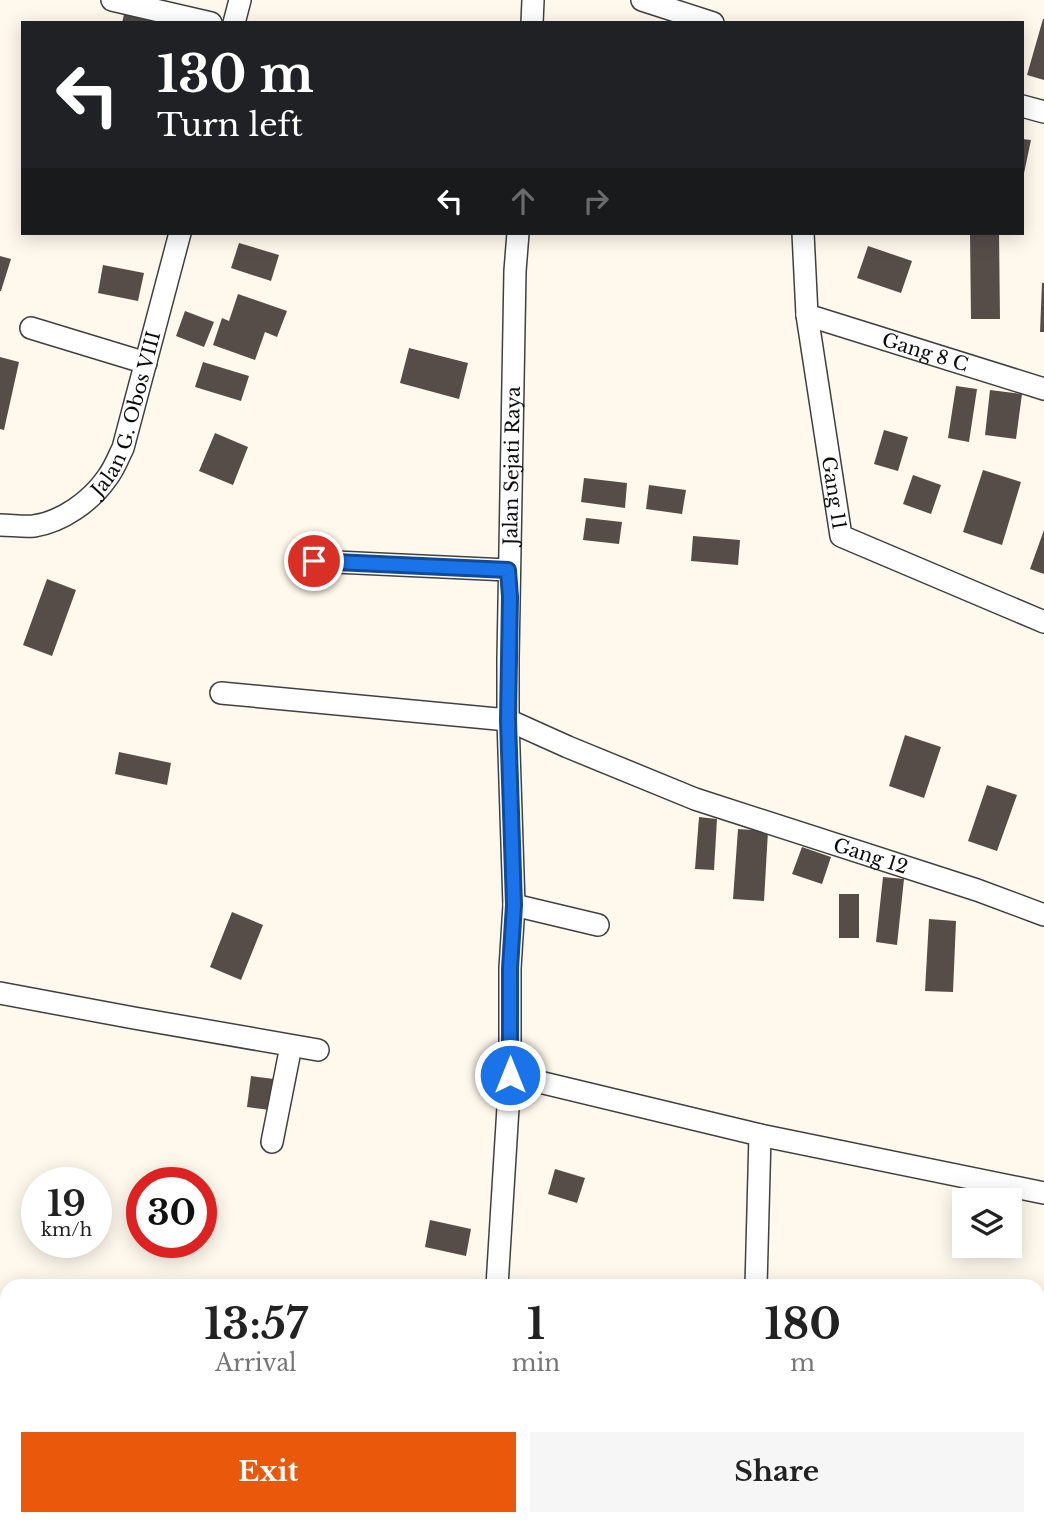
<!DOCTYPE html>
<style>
:root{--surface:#fff;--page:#f6f6f6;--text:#222;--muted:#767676;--accent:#ea580c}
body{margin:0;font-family:"Libre Baskerville",serif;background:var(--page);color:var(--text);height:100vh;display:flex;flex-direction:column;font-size:26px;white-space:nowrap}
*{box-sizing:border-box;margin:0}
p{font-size:23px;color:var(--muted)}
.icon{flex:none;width:38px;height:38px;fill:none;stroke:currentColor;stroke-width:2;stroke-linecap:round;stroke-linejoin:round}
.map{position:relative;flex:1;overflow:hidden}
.drawer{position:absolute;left:0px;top:1279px;width:1045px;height:247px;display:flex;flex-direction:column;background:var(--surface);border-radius:21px 21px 0 0;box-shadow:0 4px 18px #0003}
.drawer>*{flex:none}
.top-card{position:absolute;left:21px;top:21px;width:1003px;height:214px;border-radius:0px;box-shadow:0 4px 18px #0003;background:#202124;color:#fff;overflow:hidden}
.fabs{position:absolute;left:952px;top:1188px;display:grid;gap:14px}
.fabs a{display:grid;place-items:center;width:70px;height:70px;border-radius:0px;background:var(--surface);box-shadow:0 4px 18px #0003;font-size:35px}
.speed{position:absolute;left:21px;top:1167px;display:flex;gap:14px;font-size:35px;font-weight:700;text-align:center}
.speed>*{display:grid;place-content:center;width:91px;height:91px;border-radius:50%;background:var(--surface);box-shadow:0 4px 18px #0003;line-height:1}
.speed small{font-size:18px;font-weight:400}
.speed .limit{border:10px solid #d22;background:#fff;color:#111}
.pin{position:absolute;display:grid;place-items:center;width:60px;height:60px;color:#fff;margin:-30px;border:4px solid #fff;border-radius:50%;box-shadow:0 2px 7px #0007}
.me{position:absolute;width:77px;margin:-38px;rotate:0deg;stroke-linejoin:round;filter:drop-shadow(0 0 5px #0008)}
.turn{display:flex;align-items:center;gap:24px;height:147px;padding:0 21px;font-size:32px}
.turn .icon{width:91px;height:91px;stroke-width:2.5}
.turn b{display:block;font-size:49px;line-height:60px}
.lanes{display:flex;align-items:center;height:66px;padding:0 21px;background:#0003;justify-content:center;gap:35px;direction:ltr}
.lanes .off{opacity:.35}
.eta{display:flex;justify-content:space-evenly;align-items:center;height:119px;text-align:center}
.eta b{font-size:42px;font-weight:700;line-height:49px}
.action{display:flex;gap:14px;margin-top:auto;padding:14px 21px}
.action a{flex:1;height:80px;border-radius:0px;background:var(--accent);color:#fff;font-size:28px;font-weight:700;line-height:80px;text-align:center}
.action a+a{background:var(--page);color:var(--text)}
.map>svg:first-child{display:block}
</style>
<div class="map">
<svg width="1044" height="1525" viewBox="0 0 1044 1525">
<rect width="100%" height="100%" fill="#fff9ed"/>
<g fill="#564d49">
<path d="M125 10 168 23H122Z"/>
<path d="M1043 19H1044V80L1027 75Z"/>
<path d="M1022 139 1031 140 1023 178H1022Z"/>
<path d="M970 233H999L1000 319H971Z"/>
<path d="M239 243 279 255 271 281 231 268Z"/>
<path d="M868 246 912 261 901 293 857 278Z"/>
<path d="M0 256 11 259 1 291H0Z"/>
<path d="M103 265 144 273 138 301 98 293Z"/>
<path d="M1042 283H1044V332H1040Z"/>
<path d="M238 294 287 311 277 337 265 332 255 360 213 345 222 318 229 321Z"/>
<path d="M185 311 214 322 204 347 176 336Z"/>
<path d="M409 348 468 363 459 399 400 383Z"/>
<path d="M0 357 19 362 4 430 0 429Z"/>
<path d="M203 362 249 376 241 401 195 387Z"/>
<path d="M956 386 977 389 969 442 948 438Z"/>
<path d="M990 390 1022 394 1016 439 985 435Z"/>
<path d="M884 430 908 437 898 471 874 464Z"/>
<path d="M215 433 248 447 233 485 199 471Z"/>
<path d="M983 470 1021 482 1002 545 963 532Z"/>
<path d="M913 475 941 485 931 514 903 504Z"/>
<path d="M584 478 627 483 625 508 581 502Z"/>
<path d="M649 485 686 490 682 514 646 509Z"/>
<path d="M586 518 622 522 619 544 583 540Z"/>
<path d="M1044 530V574L1030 569Z"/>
<path d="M693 536 740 540 738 565 691 561Z"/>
<path d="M47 579 76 590 52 656 23 645Z"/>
<path d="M905 735 941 747 924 798 889 786Z"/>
<path d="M119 752 171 763 167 785 115 774Z"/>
<path d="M987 785 1017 795 997 851 968 841Z"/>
<path d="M699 817 717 819 714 870 695 869Z"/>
<path d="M738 829 768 831 764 901 733 899Z"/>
<path d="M802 847 831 857 822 884 792 874Z"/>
<path d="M883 877 904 879 897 945 876 942Z"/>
<rect x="839" y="894" width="20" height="44"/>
<path d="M232 912 263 925 241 980 210 967Z"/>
<path d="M929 919 956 921 953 992 925 991Z"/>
<path d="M251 1076 274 1079 270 1110 247 1107Z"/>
<path d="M555 1169 585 1178 577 1203 548 1194Z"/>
<path d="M430 1220 471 1229 466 1256 425 1247Z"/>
</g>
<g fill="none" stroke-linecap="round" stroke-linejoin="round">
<g stroke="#404040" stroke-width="24">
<g id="minor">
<path d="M112 0 211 23"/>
<path d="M642 0 713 23"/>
<path d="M234 23 240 0"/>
<path d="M532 23 533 0"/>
<path d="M1022 106 1044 112"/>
<path id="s1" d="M803 233 807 315 841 536 1044 622"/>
<path id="s2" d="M807 315 1044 389"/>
<path d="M31 328 146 363"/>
<path id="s3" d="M0 525C11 525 23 527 34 526 62 522 91 501 107 478 114 469 118 458 123 448L180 233"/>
<path d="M314 561 508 570"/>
<path id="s4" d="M221 693 508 720 568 747 695 799 977 890 1044 915"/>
<path d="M514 905 598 925"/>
<path d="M0 993 134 1018 318 1050"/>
<path d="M510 1075 760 1135 1044 1193"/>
<path d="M272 1142 291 1046"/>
<path id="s5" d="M497 1286 510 1075V968L514 905 508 720V659L515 271 518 233"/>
<path d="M756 1286 760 1135"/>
<path d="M1038 1447 1044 1449"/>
<path d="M498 1519V1525"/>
<path d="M756 1519V1525"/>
</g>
</g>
<use href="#minor" stroke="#fff" stroke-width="21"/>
</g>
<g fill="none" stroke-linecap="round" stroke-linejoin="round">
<g stroke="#114b97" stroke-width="18">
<path id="route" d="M314 561 508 570 510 597 508 720 514 905 510 968V1075"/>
</g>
<use href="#route" stroke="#1a73e8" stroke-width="12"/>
</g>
<g text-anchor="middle" stroke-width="7" stroke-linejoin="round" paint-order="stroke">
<g font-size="19" fill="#0d0d0d" stroke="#fff">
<text dy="7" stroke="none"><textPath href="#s2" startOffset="124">Gang 8 C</textPath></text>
<text dy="7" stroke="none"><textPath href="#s3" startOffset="191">Jalan G. Obos VIII</textPath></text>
<text dy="7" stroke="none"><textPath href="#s5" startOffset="821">Jalan Sejati Raya</textPath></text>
<text dy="7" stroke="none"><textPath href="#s1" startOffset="262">Gang 11</textPath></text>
<text dy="7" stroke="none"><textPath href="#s4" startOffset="676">Gang 12</textPath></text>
</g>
</g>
</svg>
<div class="fabs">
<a><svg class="icon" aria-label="layers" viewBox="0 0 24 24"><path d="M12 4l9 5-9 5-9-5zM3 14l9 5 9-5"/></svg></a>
</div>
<div class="speed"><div>19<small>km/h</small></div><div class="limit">30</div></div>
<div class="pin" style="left:314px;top:561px;background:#d93025"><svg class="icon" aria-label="arrive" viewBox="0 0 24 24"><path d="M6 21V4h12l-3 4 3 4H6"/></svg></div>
<svg class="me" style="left:510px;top:1075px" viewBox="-20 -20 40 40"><circle r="17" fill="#1a73e8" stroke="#fff" stroke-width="3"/><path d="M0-11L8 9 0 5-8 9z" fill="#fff"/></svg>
<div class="top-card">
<div class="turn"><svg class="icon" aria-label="left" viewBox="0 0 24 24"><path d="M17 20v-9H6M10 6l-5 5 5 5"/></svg><div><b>130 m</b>Turn left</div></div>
<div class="lanes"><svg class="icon" aria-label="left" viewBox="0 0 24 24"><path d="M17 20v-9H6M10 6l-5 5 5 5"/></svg><svg class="icon off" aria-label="ahead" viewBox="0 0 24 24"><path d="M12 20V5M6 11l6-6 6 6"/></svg><svg class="icon off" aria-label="right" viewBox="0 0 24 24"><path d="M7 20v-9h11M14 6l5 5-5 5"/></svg></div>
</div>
<section class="drawer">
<div class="eta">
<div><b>13:57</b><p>Arrival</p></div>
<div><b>1</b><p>min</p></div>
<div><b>180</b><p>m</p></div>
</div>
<div class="action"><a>Exit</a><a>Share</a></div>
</section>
</div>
